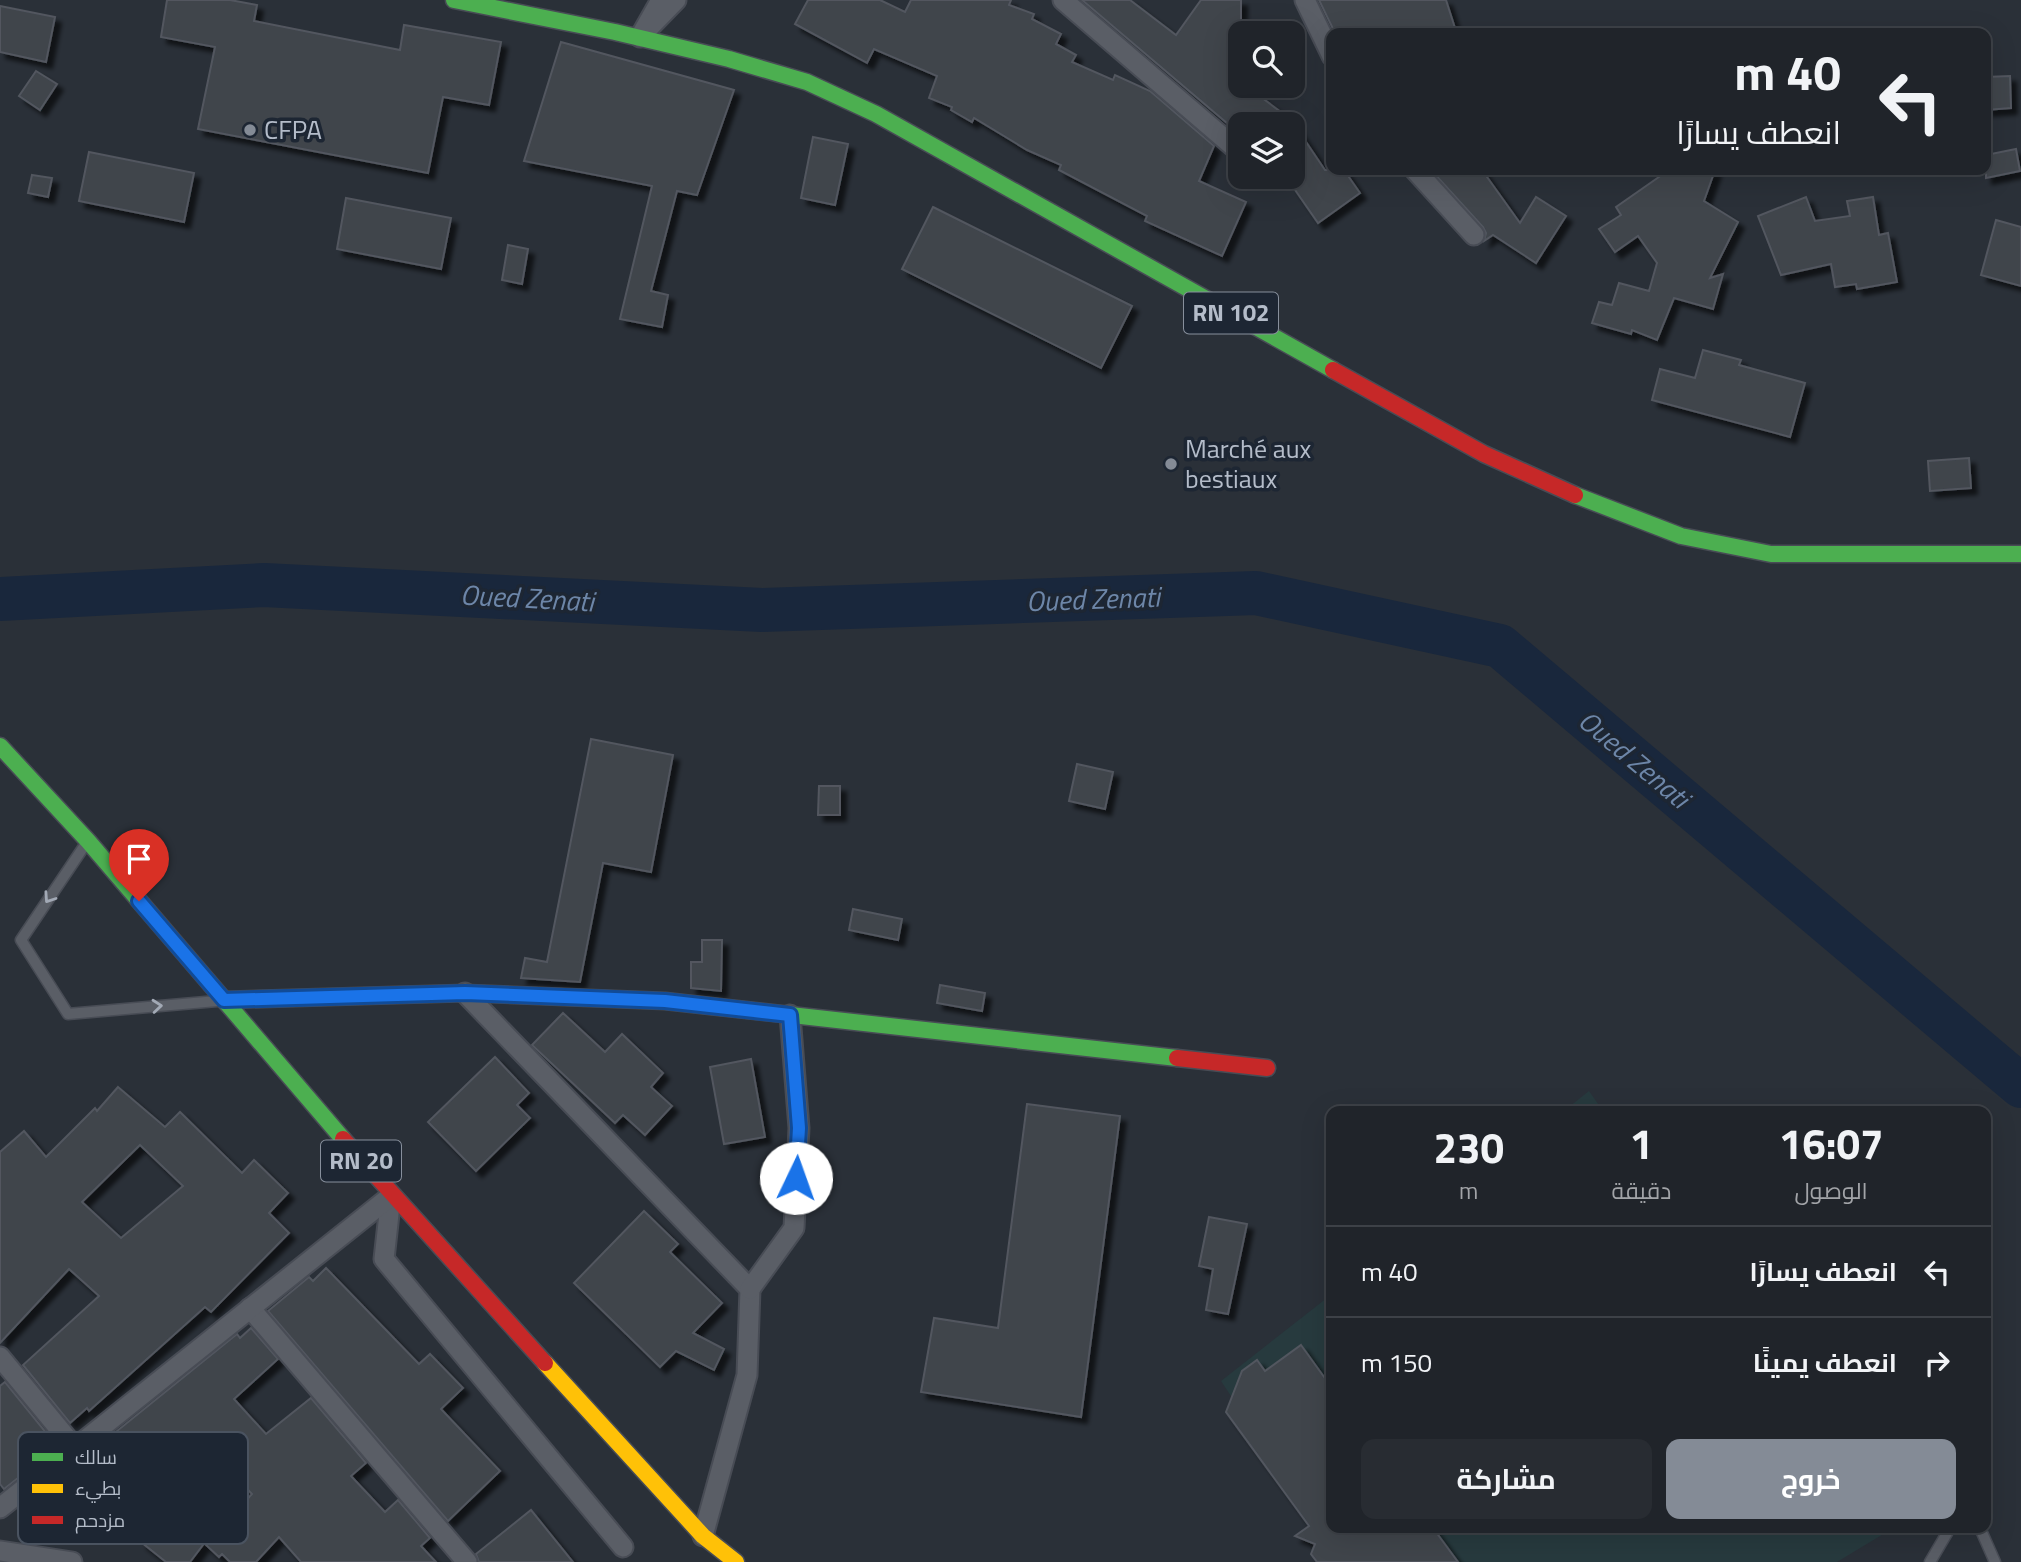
<!DOCTYPE html>
<html lang="ar">
<meta charset="utf-8">
<style>
:root{--surface:#20242a;--page:#282c32;--text:#f1f3f6;--muted:#a2a4a8;--line:#3d4147;--accent:#848b96}
body{margin:0;font-family:"Titillium Web",Cairo,sans-serif;background:var(--page);color:var(--text);direction:rtl;height:100vh;display:flex;flex-direction:column;font-size:26px;white-space:nowrap}
*{box-sizing:border-box;margin:0}
p{font-size:23px;color:var(--muted)}
.icon{flex:none;width:38px;height:38px;fill:none;stroke:currentColor;stroke-width:2;stroke-linecap:round;stroke-linejoin:round}
.map{position:relative;flex:1;overflow:hidden;direction:ltr}
.drawer{position:absolute;left:1326px;top:1106px;width:665px;height:427px;display:flex;flex-direction:column;background:var(--surface);border-radius:14px;box-shadow:0 7px 28px #0002,0 0 0 2px var(--line);direction:rtl}
.drawer>*{flex:none}
.hud{position:absolute;left:1326px;top:28px;width:665px;height:147px;border-radius:14px;box-shadow:0 7px 28px #0002,0 0 0 2px var(--line);direction:rtl;background:#20242a;color:var(--text);overflow:hidden}
.buttons{position:absolute;left:1228px;top:21px;display:grid;gap:14px}
.buttons a{display:grid;place-items:center;width:77px;height:77px;border-radius:14px;background:var(--surface);box-shadow:0 7px 28px #0002,0 0 0 2px var(--line);font-size:35px}
.pin{position:absolute;display:grid;place-items:center;width:60px;height:60px;color:#fff;margin:-72px -30px;border-radius:50% 50% 50% 0;rotate:-45deg;box-shadow:0 0 7px #0007}
.pin .icon{rotate:45deg}
.me{position:absolute;width:77px;margin:-38px;rotate:3deg;stroke-linejoin:round;filter:drop-shadow(0 0 5px #0008)}
.turn{display:flex;align-items:center;gap:24px;height:147px;padding:0 35px;font-size:32px}
.turn .icon{width:91px;height:91px;stroke-width:2.5}
.turn b{display:block;font-size:49px;line-height:60px}
.eta{display:flex;justify-content:space-evenly;align-items:center;height:119px;text-align:center}
.eta b{font-size:42px;font-weight:700;line-height:49px}
.button{display:flex;gap:14px;margin-top:auto;padding:14px 35px}
.button a{flex:1;height:80px;border-radius:14px;background:var(--accent);color:#fff;font-size:28px;font-weight:700;line-height:80px;text-align:center}
.button a+a{background:var(--page);color:var(--text)}
ul{padding:0;list-style:none}
li{display:flex;align-items:center;gap:21px;height:91px;padding:0 35px;border-top:2px solid var(--line)}
li div{flex:1}
li b{display:block;font-size:26px}
li em{font-style:normal}
.map>svg:first-child{display:block}
</style>
<div class="map">
<svg width="2021" height="1562" viewBox="0 0 2021 1562">
<defs>
<filter id="shadow"><feDropShadow dx="6" dy="6" stdDeviation="2" flood-color="#0009"/></filter>
</defs>
<rect width="100%" height="100%" fill="#2a3038"/>
<g fill="#273a3e">
<path d="M1589 1091 1603 1111H1564Z"/>
<path d="M1332 1294V1528H1881L1885 1533 1837 1562H1341L1221 1381Z"/>
</g>
<g fill="none" stroke-linecap="round" stroke-linejoin="round">
<path stroke="#19273c" stroke-width="44" d="M0 599 264 585 762 610 1256 593 1500 646 2021 1086"/>
</g>
<g fill="#3f444c" stroke="#52575f" stroke-width="2" fill-rule="evenodd" filter="url(#shadow)">
<path d="M167 0H230L257 5 254 21 400 50 404 25 501 42 489 105 443 97 428 173 198 129 215 47 161 37Z"/>
<path d="M808 0H880L905 12 911 0H1011L1009 5 1034 14 1032 19 1061 34 1056 44 1076 55 1072 62 1113 80 1115 75 1150 91 1214 146 1199 181 1246 202 1222 256 1145 221 1147 216 1059 170 1061 165 1027 150 974 118 972 122 951 110 952 107 929 98 937 76 874 49 867 63 795 24Z"/>
<path d="M1082 0H1130L1176 35 1201 0H1241V86H1246L1297 124H1294L1325 170H1344L1360 193 1318 223 1293 187V124H1241V135Z"/>
<path d="M1319 0H1446L1455 28 1438 33H1335Z"/>
<path d="M0 6 55 17 46 62 0 52Z"/>
<path d="M561 42 734 90 697 195 677 191 651 291 668 295 662 327 620 319 652 186 524 161Z"/>
<path d="M36 71 57 84 40 110 19 96Z"/>
<path d="M2010 76 2011 108 1986 110V77Z"/>
<path d="M813 137 848 144 835 205 801 198Z"/>
<path d="M2016 149 2020 171 1986 178V155Z"/>
<path d="M89 152 194 173 184 222 79 201Z"/>
<path d="M1431 170H1482L1520 223 1536 197 1566 216 1536 263 1493 235 1484 241 1486 233 1483 227Z"/>
<path d="M1669 170H1715L1704 201 1738 222 1710 278 1723 274 1713 309 1674 298 1657 340 1632 330 1631 334 1592 323 1599 302 1612 305 1619 283 1649 291 1657 263 1638 236 1615 252 1599 229 1621 215 1616 207Z"/>
<path d="M32 175 52 178 48 197 28 193Z"/>
<path d="M1806 197 1815 221 1850 216 1847 201 1873 197 1879 235 1888 233 1897 282 1857 289 1856 284 1835 287 1831 264 1781 275 1758 216Z"/>
<path d="M346 198 451 218 441 269 337 249Z"/>
<path d="M933 207 1132 306 1101 368 902 269Z"/>
<path d="M1996 220 2021 227V286L1981 275Z"/>
<path d="M508 245 528 249 522 284 502 280Z"/>
<path d="M1703 350 1741 360 1739 365 1805 383 1790 437 1652 400 1660 369 1695 378Z"/>
<path d="M1969 458 1971 488 1930 491 1928 461Z"/>
<path d="M591 739 673 755 651 872 603 863 580 982 521 978 525 958 547 962Z"/>
<path d="M1077 764 1113 772 1105 809 1069 801Z"/>
<path d="M819 786H840V815H818Z"/>
<path d="M853 909 902 919 898 940 849 930Z"/>
<path d="M702 940H722L721 991 691 988V962H702Z"/>
<path d="M940 985 985 993 982 1011 937 1003Z"/>
<path d="M563 1013 605 1052 622 1034 663 1073 651 1087 672 1106 645 1135 623 1115 615 1123 532 1045Z"/>
<path d="M495 1057 529 1093 517 1105 530 1118 476 1171 428 1122Z"/>
<path d="M751 1059 765 1137 724 1144 710 1067Z"/>
<path d="M118 1087 165 1127 180 1112 242 1173 254 1160 288 1193 269 1213 289 1233 211 1312 205 1307 89 1411 87 1408 70 1423 23 1365 99 1296 69 1269 0 1343V1152L24 1131 46 1157 95 1108 97 1111ZM140 1145 183 1186 121 1238 82 1202Z"/>
<path d="M1027 1104 1120 1116 1081 1417 921 1392 934 1318 998 1328Z"/>
<path d="M644 1211 678 1244 670 1252 722 1303 693 1333 724 1349 714 1370 676 1351 660 1367 574 1283Z"/>
<path d="M1209 1217 1247 1224 1228 1314 1206 1310 1213 1269 1199 1266Z"/>
<path d="M326 1268 419 1364 430 1354 463 1388 441 1409 500 1471 448 1521 268 1311 309 1277 313 1281Z"/>
<path d="M251 1328 278 1359 234 1399 266 1434 311 1398 366 1463 351 1476 385 1512 398 1500 430 1538 421 1546 436 1562H301L279 1537 256 1562H230L222 1554 219 1557 206 1545 252 1494 223 1463 217 1469 214 1466 167 1510 206 1541 190 1562H166L141 1542 145 1537 113 1503 146 1471 112 1435 237 1334 240 1338Z"/>
<path d="M1301 1345 1332 1388V1528H1433L1458 1562H1317L1311 1554 1315 1544 1295 1536 1309 1526 1226 1412 1242 1371 1257 1360 1265 1371Z"/>
<path d="M5 1382 52 1440 37 1454 42 1459 4 1489 0 1484V1386Z"/>
<path d="M531 1510 573 1562H479L476 1554Z"/>
</g>
<g fill="none" stroke-linecap="round" stroke-linejoin="round">
<g stroke="#484c55" stroke-width="13">
<g id="lane">
<path d="M85 845 21 940 68 1014 217 1001"/>
<path d="M1980 1528 1995 1562"/>
<path d="M1930 1562 1950 1528"/>
</g>
</g>
<g stroke="#484c55" stroke-width="23">
<g id="street">
<path d="M661 0 640 37 676 0"/>
<path d="M1063 0 1241 153"/>
<path d="M1305 0 1332 56"/>
<path d="M1415 170 1474 235"/>
<path d="M465 993 750 1289 747 1375 703 1536"/>
<path d="M391 1196 384 1259 623 1547"/>
<path d="M750 1289 794 1228 799 1128 790 1015"/>
<path d="M250 1308 467 1562"/>
<path d="M0 1357 75 1448"/>
<path d="M0 1508 391 1196"/>
<path d="M0 1551 72 1562"/>
</g>
</g>
<g stroke="#484c55" stroke-width="19">
<g id="fast">
<path d="M454 0 615 32 729 59 807 82 876 114 1333 370"/>
<path d="M1575 495 1681 536 1771 554H2021"/>
<path d="M0 746 88 841 343 1139"/>
<path d="M224 1000 465 993 665 1001 1177 1058"/>
</g>
</g>
<g stroke="#484c55" stroke-width="19">
<path id="slow" d="M545 1363 703 1536 736 1562"/>
</g>
<g stroke="#484c55" stroke-width="19">
<g id="jam">
<path d="M1333 370 1484 454 1575 495"/>
<path d="M1177 1058 1267 1068"/>
<path d="M343 1139 545 1363"/>
</g>
</g>
<use href="#lane" stroke="#5a5e66" stroke-width="10"/>
<use href="#street" stroke="#5a5e66" stroke-width="19"/>
<use href="#fast" stroke="#4caf50" stroke-width="16"/>
<use href="#slow" stroke="#ffc107" stroke-width="16"/>
<use href="#jam" stroke="#c62828" stroke-width="16"/>
</g>
<defs><path id="oneway-chevron" d="M-2-3.5L2.5 0L-2 3.5" fill="none" stroke-width="1.6" stroke-linecap="round" stroke-linejoin="round" transform="scale(1.75)"/></defs>
<g stroke="#a2a9b5">
<use href="#oneway-chevron" transform="translate(49 898) rotate(124)"/>
<use href="#oneway-chevron" transform="translate(157 1006) rotate(-5)"/>
</g>
<g fill="none" stroke-linecap="round" stroke-linejoin="round">
<g stroke="#114b97" stroke-width="18">
<path id="route" d="M139 901 224 1000 465 993 665 1001 790 1015 799 1128 796 1178"/>
</g>
<use href="#route" stroke="#1a73e8" stroke-width="12"/>
</g>
<g fill="#848b96" stroke="#1d2633" stroke-width="2.5">
<circle cx="250" cy="130" r="7"/>
<circle cx="1171" cy="464" r="7"/>
</g>
<g text-anchor="middle" stroke-width="7" stroke-linejoin="round" paint-order="stroke">
<g fill="#1d2633" stroke="#878f9c" stroke-width="2">
<rect x="1184" y="292.5" width="94" height="41" rx="5"/>
<rect x="321" y="1140.5" width="80" height="41" rx="5"/>
</g>
<g font-size="24" font-weight="bold" fill="#b4bcc9">
<text x="1231" y="321">RN 102</text>
<text x="361" y="1169">RN 20</text>
</g>
<g font-size="26" fill="#b4bcc9" stroke="#1d2633" text-anchor="start">
<text x="264" y="139">CFPA</text>
<text x="1185" y="458">Marché aux<tspan x="1185" dy="30">bestiaux</tspan></text>
</g>
<g font-size="28" font-style="italic" fill="#6d86a8" stroke="#1d2633">
<text transform="translate(527 598) rotate(3)" y="10">Oued Zenati</text>
<text transform="translate(1093 599) rotate(-2)" y="10">Oued Zenati</text>
<text transform="translate(1634 759) rotate(40)" y="10">Oued Zenati</text>
</g>
</g>
<rect x="18" y="1432" width="230" height="112" rx="10" fill="#1d2633" stroke="#4a5360" stroke-width="2"/>
<rect x="32" y="1453" width="31" height="8" fill="#4caf50"/>
<rect x="32" y="1484" width="31" height="9" fill="#ffc107"/>
<rect x="32" y="1516" width="31" height="8" fill="#c62828"/>
<g font-size="19" fill="#b4bcc9">
<text x="75" y="1464">سالك</text>
<text x="75" y="1495">بطيء</text>
<text x="75" y="1527">مزدحم</text>
</g>
</svg>
<div class="buttons">
<a><svg class="icon" aria-label="search" viewBox="0 0 24 24"><circle cx="10" cy="10" r="6"/><path d="M15 15l6 6"/></svg></a>
<a><svg class="icon" aria-label="layers" viewBox="0 0 24 24"><path d="M12 4l9 5-9 5-9-5zM3 14l9 5 9-5"/></svg></a>
</div>
<div class="pin" style="left:139px;top:901px;background:#d93025"><svg class="icon" aria-label="arrive" viewBox="0 0 24 24"><path d="M6 21V4h12l-3 4 3 4H6"/></svg></div>
<svg class="me" style="left:796px;top:1178px" viewBox="-20 -20 40 40"><circle r="19" fill="#fff"/><path d="M0-13L10 11 0 6-10 11z" fill="#1a73e8"/></svg>
<div class="hud">
<div class="turn"><svg class="icon" aria-label="left" viewBox="0 0 24 24"><path d="M17 20v-9H6M10 6l-5 5 5 5"/></svg><div><b>40 m</b>انعطف يسارًا</div></div>
</div>
<section class="drawer">
<div class="eta">
<div><b>16:07</b><p>الوصول</p></div>
<div><b>1</b><p>دقيقة</p></div>
<div><b>230</b><p>m</p></div>
</div>
<ul>
<li><svg class="icon" aria-label="left" viewBox="0 0 24 24"><path d="M17 20v-9H6M10 6l-5 5 5 5"/></svg><div><b>انعطف يسارًا</b></div><em>40 m</em></li>
<li><svg class="icon" aria-label="right" viewBox="0 0 24 24"><path d="M7 20v-9h11M14 6l5 5-5 5"/></svg><div><b>انعطف يمينًا</b></div><em>150 m</em></li>
</ul>
<div class="button"><a>خروج</a><a>مشاركة</a></div>
</section>
</div>
